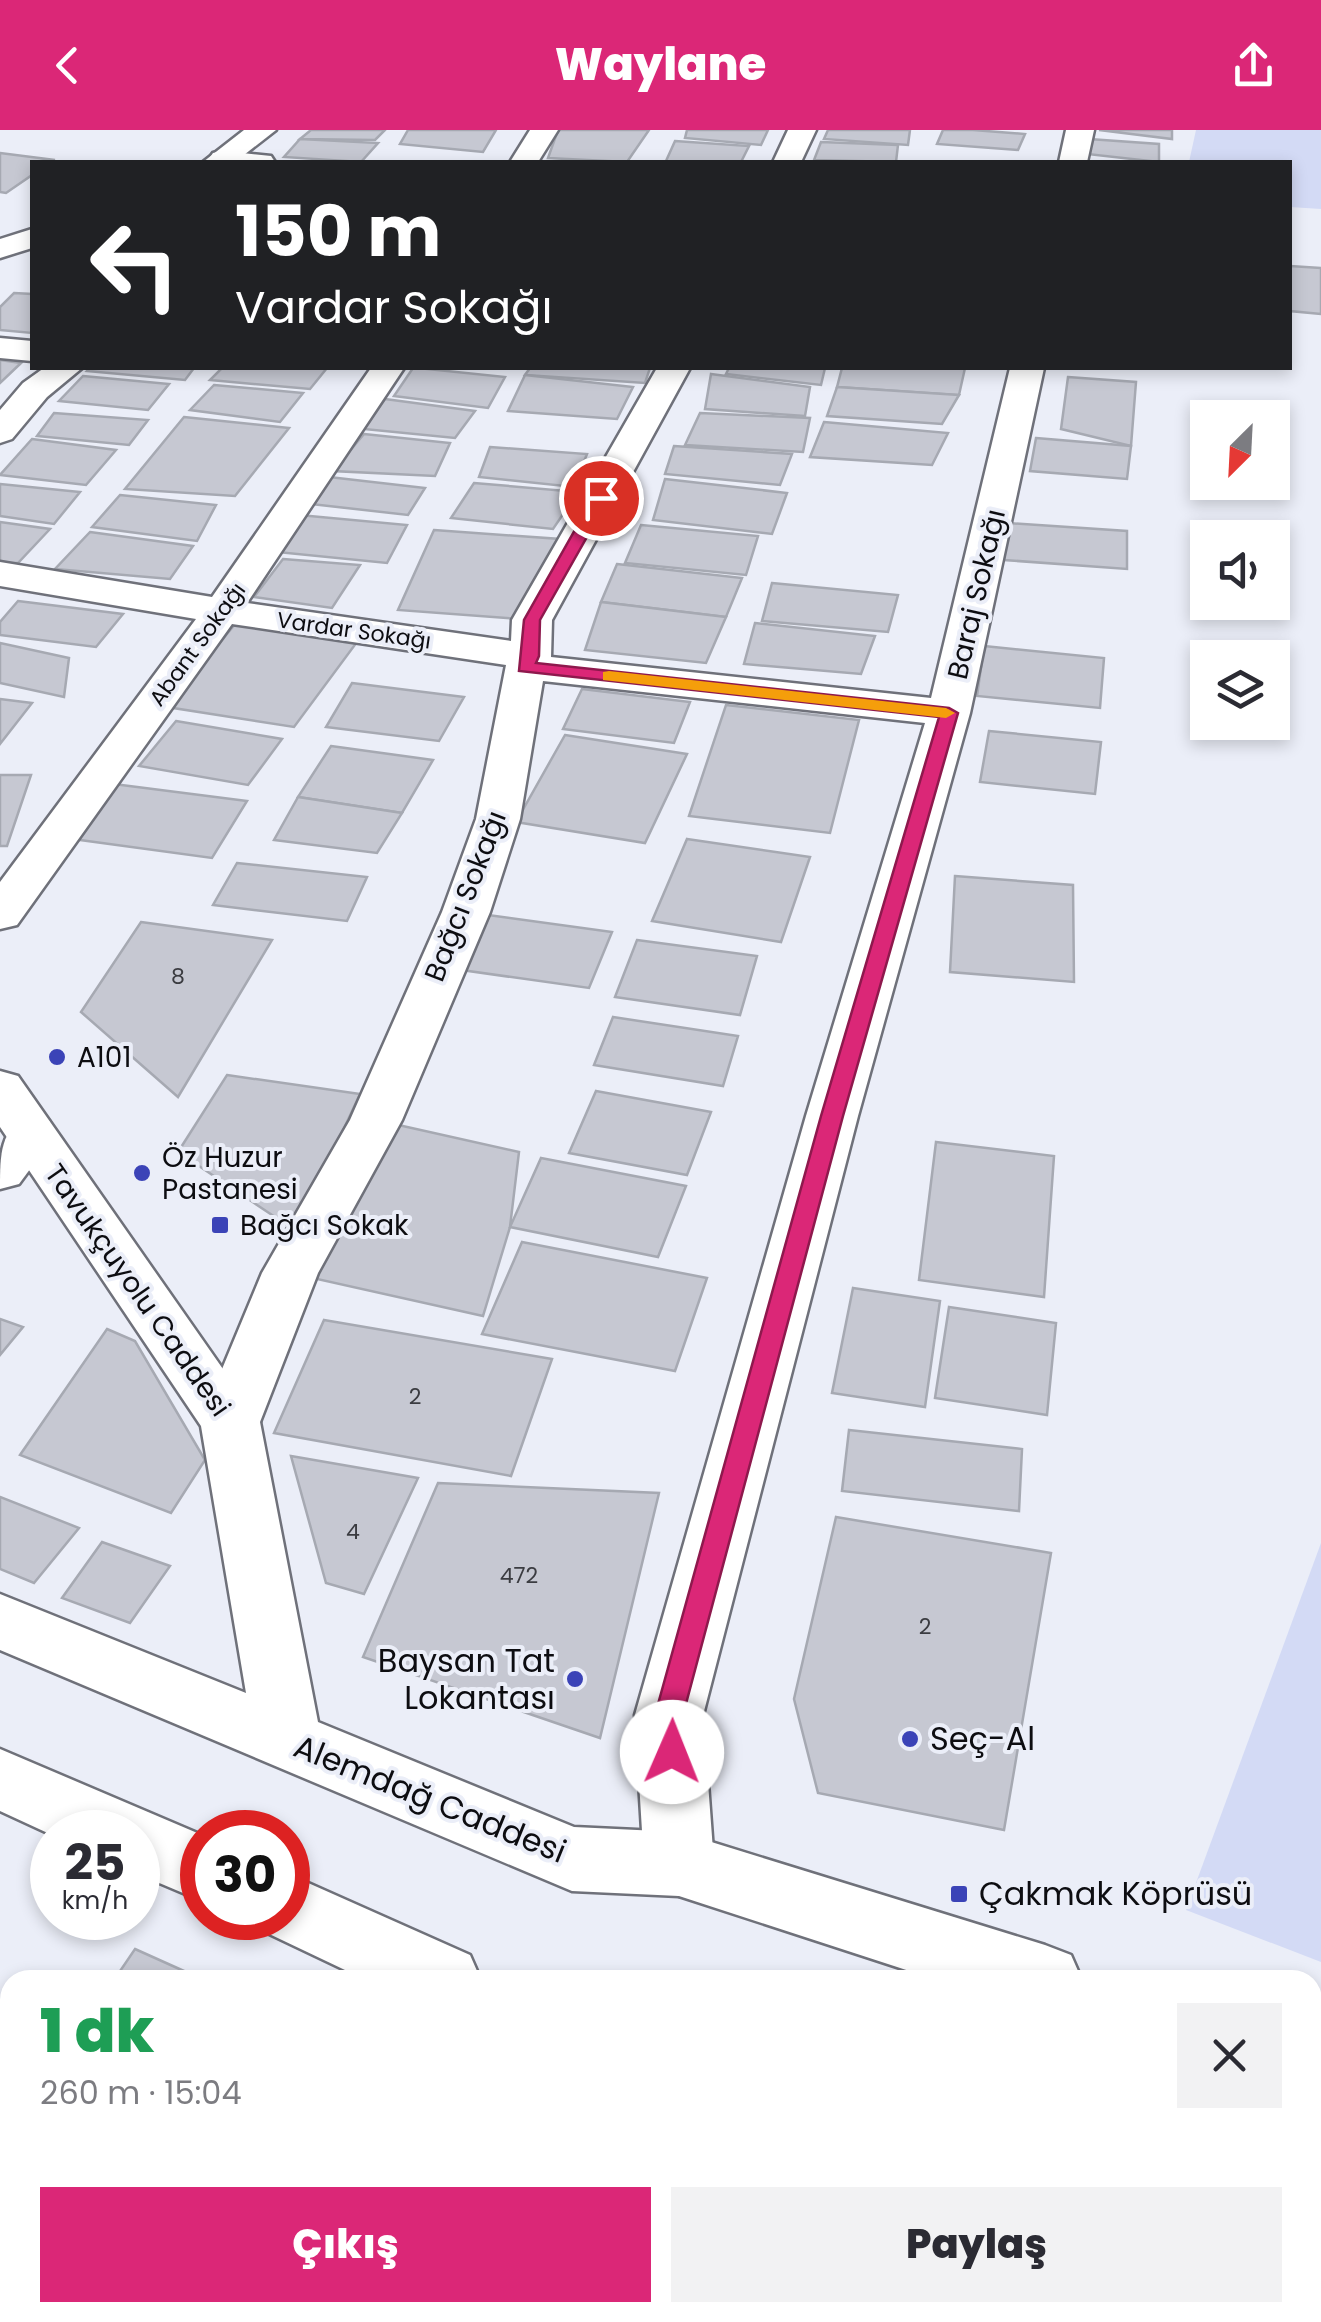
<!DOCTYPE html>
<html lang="tr">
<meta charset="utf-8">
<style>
:root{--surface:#fff;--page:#f2f2f3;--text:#2b2b33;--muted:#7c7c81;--accent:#db2777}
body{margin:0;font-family:Poppins,sans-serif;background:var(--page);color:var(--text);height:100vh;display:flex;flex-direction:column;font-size:38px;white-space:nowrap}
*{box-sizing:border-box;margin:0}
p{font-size:32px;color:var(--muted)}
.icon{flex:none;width:55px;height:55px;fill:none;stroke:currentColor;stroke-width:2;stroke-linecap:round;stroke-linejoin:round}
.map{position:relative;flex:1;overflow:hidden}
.panel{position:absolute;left:0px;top:1840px;width:1322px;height:352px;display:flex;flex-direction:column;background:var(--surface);border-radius:30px 30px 0 0;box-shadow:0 5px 15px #0003}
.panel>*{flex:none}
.hud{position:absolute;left:30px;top:30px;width:1262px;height:210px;border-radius:0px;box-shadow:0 5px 15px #0003;background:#202124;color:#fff;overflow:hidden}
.needle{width:65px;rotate:204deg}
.fabs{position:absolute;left:1190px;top:270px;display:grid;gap:20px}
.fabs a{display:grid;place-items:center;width:100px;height:100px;border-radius:0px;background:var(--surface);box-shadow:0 5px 15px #0003;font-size:50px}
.speed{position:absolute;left:30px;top:1680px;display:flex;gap:20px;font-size:50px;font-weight:700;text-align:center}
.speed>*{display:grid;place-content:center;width:130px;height:130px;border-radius:50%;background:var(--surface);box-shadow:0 5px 15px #0003;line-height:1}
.speed small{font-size:25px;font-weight:400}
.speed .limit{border:15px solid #d22;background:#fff;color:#111}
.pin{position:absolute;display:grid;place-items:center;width:85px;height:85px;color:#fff;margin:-42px;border:5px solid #fff;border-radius:50%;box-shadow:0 2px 10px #0007}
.me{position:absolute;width:110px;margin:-55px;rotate:1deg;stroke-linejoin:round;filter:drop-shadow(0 0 8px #0008)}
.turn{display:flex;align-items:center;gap:35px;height:210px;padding:0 40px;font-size:45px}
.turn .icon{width:130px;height:130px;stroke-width:2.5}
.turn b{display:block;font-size:70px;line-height:85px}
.round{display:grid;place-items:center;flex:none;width:105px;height:105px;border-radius:0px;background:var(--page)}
.headline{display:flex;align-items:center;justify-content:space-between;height:170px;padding:0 40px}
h1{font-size:60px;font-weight:800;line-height:75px;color:#1e9e55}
.primary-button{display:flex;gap:20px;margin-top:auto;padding:20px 40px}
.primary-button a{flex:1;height:115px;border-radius:0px;background:var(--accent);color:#fff;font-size:40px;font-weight:800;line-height:115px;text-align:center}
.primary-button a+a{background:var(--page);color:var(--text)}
header{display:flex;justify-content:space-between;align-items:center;height:130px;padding:0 40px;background:var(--accent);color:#fff;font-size:45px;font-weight:800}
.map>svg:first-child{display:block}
</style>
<header><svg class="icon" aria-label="back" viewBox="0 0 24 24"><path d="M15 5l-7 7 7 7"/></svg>Waylane<svg class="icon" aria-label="share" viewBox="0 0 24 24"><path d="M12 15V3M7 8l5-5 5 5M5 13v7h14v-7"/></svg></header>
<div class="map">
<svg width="1321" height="2192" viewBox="0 0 1321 2192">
<rect width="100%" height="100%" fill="#ebeef8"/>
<g fill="#d3daf5">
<path d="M1196 0H1321V79L1290 77V32H1189Z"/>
<path d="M1321 1413V1832L1186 1780Z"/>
</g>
<g fill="#c6c8d2" stroke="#a6a9b2" stroke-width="2.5">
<path d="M311 0H385L375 10 300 9Z"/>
<path d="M408 0H496L483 22 400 14Z"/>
<path d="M558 0H649L627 32 548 28Z"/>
<path d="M687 0H768L761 15 685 8Z"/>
<path d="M828 0H910L908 15 824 9Z"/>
<path d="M943 0H973L1025 4 1018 20 937 14Z"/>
<path d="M1099 0H1172V9Z"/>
<path d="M300 9 378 13 361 32 284 27Z"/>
<path d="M1089 9 1159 14V32L1087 24Z"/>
<path d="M675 11 749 16 741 32 666 31Z"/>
<path d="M821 12 898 15 896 32 814 30Z"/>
<path d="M0 23 55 30 32 32V45L6 63 0 62Z"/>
<path d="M1290 136 1321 138V184L1290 181Z"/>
<path d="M14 163 32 164V203L0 200V177Z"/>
<path d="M0 230 21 233 0 253Z"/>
<path d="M90 238H194L185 250 87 241Z"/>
<path d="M222 238H327L310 259 210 250Z"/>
<path d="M413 238H418L505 247 488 278 394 266Z"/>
<path d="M530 238H650L645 253 525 245Z"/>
<path d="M729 238H825L821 255 726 244Z"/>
<path d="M842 238H965L959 265 837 257Z"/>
<path d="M711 244 810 257 805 286 705 279Z"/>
<path d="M525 245 633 257 617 289 508 281Z"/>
<path d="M83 246 169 254 148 280 59 271Z"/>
<path d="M1068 247 1136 252 1131 316 1061 299Z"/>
<path d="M214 255 303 263 280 292 190 280Z"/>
<path d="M837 257 959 265 942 294 827 286Z"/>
<path d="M385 269 475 281 455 308 364 299Z"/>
<path d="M54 283 148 290 129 315 37 306Z"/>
<path d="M700 283 810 288 803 322 685 315Z"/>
<path d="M184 287 289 298 235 366 125 359Z"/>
<path d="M824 292 948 303 932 335 810 327Z"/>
<path d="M364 304 450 313 435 346 333 341Z"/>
<path d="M1036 308 1131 316 1127 349 1030 341Z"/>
<path d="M32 309 116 320 86 355 0 345Z"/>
<path d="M674 316 792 324 780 355 665 344Z"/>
<path d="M490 317 587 324 574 357 479 347Z"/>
<path d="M329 347 425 358 408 385 311 374Z"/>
<path d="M665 349 787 363 772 404 653 390Z"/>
<path d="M474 353 578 362 553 399 451 388Z"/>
<path d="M0 354 80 362 54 394 0 386Z"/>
<path d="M120 365 216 375 197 411 92 397Z"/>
<path d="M299 385 407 395 387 433 277 422Z"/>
<path d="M0 392 50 399 18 433H0Z"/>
<path d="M1007 393 1127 401V439L1004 430Z"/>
<path d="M641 395 758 406 746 445 625 433Z"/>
<path d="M434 400 560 409 532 490 398 480Z"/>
<path d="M90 402 193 416 170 449 55 439Z"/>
<path d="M283 429 360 435 332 478 254 467Z"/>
<path d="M617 434 742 448 726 487 601 472Z"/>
<path d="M772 453 898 465 888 502 762 491Z"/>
<path d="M18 471 123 484 96 517 0 505V492Z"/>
<path d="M601 472 726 487 706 533 585 520Z"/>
<path d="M236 493 357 512 294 597 167 577Z"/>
<path d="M755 493 875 506 861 544 744 534Z"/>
<path d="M0 513 69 528 64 567 0 553Z"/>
<path d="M984 516 1104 528 1100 578 977 566Z"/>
<path d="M352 553 464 567 439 611 326 597Z"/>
<path d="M582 559 690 572 674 613 563 599Z"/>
<path d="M0 569 32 573 0 614Z"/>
<path d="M726 575 859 590 830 703 689 686Z"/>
<path d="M176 591 282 609 248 655 139 636Z"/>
<path d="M989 601 1101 612 1095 664 980 652Z"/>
<path d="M565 605 687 624 645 713 516 692Z"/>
<path d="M331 616 433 630 402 683 298 667Z"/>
<path d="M0 645H31L7 716H0Z"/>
<path d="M98 652 247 671 212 728 58 707Z"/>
<path d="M298 667 402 683 377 723 274 710Z"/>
<path d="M687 709 810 727 781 812 652 791Z"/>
<path d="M237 733 367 747 347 791 213 775Z"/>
<path d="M955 746 1073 755 1074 852 950 842Z"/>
<path d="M466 782 612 802 589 858 440 837Z"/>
<path d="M141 792 272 810 178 967 81 882Z"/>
<path d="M637 810 757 826 740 885 615 867Z"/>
<path d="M613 887 738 906 723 956 594 935Z"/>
<path d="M227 945 360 964 296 1101 178 1022Z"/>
<path d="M596 961 711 982 687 1045 569 1023Z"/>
<path d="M376 990 519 1022 510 1097 483 1186 290 1143Z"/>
<path d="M936 1012 1054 1026 1044 1167 919 1150Z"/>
<path d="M541 1028 686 1056 658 1127 510 1097Z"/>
<path d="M522 1112 707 1148 675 1241 482 1204Z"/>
<path d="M853 1158 940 1171 925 1277 832 1263Z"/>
<path d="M949 1177 1056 1193 1047 1285 935 1268Z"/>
<path d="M0 1189 23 1197 0 1225Z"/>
<path d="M324 1190 552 1229 511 1346 274 1303Z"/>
<path d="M107 1199 135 1211 205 1330 171 1383 20 1325Z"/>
<path d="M849 1300 1022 1319 1019 1381 842 1361Z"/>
<path d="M291 1326 418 1348 364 1464 326 1453Z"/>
<path d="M438 1353 659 1363 600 1608 363 1527Z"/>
<path d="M0 1367 79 1398 34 1453 0 1439Z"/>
<path d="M836 1387 1051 1423 1004 1700 818 1663 794 1569Z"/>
<path d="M102 1412 170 1436 130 1493 62 1468Z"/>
<path d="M135 1819 204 1850H114Z"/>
<path d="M0 2047 10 2053V2182H58L52 2192H0Z"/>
</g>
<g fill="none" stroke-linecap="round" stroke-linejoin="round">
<g stroke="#6f717a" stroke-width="5">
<g id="street">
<path d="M530 0H558L538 32H510Z"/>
<path d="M788 0H816L801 32H773Z"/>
<path d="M1066 0H1094L1087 32H1059Z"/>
<path d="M223 21 271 26 275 32H207L213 23Z"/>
<path d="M0 208 32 211V231L0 228Z"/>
<path d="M44 238H82L47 267 12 309 0 313V280L23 253Z"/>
<path d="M371 238H404L247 473 511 511 512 490 657 238H690L552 490 551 527 931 568 1010 238H1044L970 583 858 986 703 1585 714 1734 704 1757 679 1766 654 1757 644 1734 635 1585 806 986 925 593 543 551 520 689 490 782 402 990 318 1143 260 1292 251 1308 230 1315 209 1308 200 1292 262 1143 350 990 442 782 476 689 506 535 232 494 17 795 0 799V752L196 489 0 456V432L212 467Z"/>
<path d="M30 986 49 991 56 1004 19 1054 0 1059C0 1024 0 998 30 986Z"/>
</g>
</g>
<g stroke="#6f717a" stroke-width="5">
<path id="secondary" d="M166 2182H250L246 2192H162Z"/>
</g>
<g stroke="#6f717a" stroke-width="5">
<g id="primary">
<path d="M244 0H276L235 32H203Z"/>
<path d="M32 99V118L0 128V109Z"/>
<path d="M0 941 18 946 260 1292 318 1592 574 1697 679 1702 1045 1815 1071 1825 1082 1850H937L679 1766 572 1761 0 1520V1464L246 1563 201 1296 0 997Z"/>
<path d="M0 1619 202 1705V1771L138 1744V1702L52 1705 0 1681Z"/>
<path d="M288 1744 470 1825 481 1850H366L263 1801 257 1788H288Z"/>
<path d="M1312 1897 1321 1901V1975L1312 1972Z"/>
<path d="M992 2182H1087L1091 2192H996Z"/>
</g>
</g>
<use href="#street" fill="#fff" fill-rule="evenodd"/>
<use href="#secondary" fill="#fff" fill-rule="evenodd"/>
<use href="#primary" fill="#fff" fill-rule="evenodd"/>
</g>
<path fill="#db2777" stroke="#8e194d" stroke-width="2.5" d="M601 363 609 368 540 490 539 526 536 533 949 578 958 583 843 986 683 1585 686 1622 682 1631 672 1635 662 1631 655 1585 821 986 939 587 519 541 524 490 593 368Z"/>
<path fill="#f59e0b" d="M609 541 946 578 955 583 946 588 603 550V542Z"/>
<g fill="#3b43b7" stroke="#ebeef8" stroke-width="4">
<circle cx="57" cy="927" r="10"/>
<circle cx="142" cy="1043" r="10"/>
<rect x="210" y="1085" width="20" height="20" rx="5"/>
<circle cx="575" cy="1549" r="10"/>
<circle cx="910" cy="1609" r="10"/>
<rect x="949" y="1754" width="20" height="20" rx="5"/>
</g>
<g text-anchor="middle" stroke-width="8" stroke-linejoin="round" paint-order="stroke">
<g font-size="22" fill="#0d0d11" stroke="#ebeef8">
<text transform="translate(354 500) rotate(8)" y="8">Vardar Sokağı</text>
<text transform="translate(197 514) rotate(-54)" y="8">Abant Sokağı</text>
</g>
<g font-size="22" fill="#3b3c41">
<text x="178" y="854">8</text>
<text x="415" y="1274">2</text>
<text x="353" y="1409">4</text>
<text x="519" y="1453">472</text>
<text x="925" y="1504">2</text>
</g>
<g font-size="28" fill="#0d0d11" stroke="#ebeef8">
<text transform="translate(976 464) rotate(-77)" y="10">Baraj Sokağı</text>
<text transform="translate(465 766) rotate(-69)" y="10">Bağcı Sokağı</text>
<text transform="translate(138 1160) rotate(55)" y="10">Tavukçuyolu Caddesi</text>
</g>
<g font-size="28" fill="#0d0d11" stroke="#ebeef8" text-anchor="start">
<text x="77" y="937">A101</text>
<text x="162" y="1037">Öz Huzur<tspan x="162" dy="32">Pastanesi</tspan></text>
<text x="240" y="1105">Bağcı Sokak</text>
</g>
<g font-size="32" fill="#0d0d11" stroke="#ebeef8" text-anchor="start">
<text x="555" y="1542" text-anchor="end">Baysan Tat<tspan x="555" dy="37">Lokantası</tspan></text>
<text x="930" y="1620">Seç-Al</text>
<text x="979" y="1775">Çakmak Köprüsü</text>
</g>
<g font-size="32" fill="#0d0d11" stroke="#ebeef8">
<text transform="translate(430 1669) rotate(22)" y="11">Alemdağ Caddesi</text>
</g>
</g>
</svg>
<div class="fabs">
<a><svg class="needle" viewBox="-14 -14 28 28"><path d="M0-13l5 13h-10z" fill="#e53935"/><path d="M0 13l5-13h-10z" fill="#7c7c81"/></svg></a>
<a><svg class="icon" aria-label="sound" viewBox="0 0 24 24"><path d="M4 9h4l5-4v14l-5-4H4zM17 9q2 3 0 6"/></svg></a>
<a><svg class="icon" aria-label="layers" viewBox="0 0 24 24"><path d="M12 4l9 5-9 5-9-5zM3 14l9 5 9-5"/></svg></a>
</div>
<div class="speed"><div>25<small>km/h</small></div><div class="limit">30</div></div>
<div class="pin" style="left:601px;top:368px;background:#d93025"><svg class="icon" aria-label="arrive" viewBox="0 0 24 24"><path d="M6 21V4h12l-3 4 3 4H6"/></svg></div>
<svg class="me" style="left:672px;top:1622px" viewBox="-20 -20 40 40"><circle r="19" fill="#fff"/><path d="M0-13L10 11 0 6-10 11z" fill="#db2777"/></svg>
<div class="hud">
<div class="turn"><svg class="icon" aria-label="left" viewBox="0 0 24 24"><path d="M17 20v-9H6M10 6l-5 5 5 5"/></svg><div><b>150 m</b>Vardar Sokağı</div></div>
</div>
<section class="panel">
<div class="headline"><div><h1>1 dk</h1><p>260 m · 15:04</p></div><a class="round"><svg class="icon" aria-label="close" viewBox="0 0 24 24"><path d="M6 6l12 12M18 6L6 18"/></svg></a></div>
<div class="primary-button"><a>Çıkış</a><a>Paylaş</a></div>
</section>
</div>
